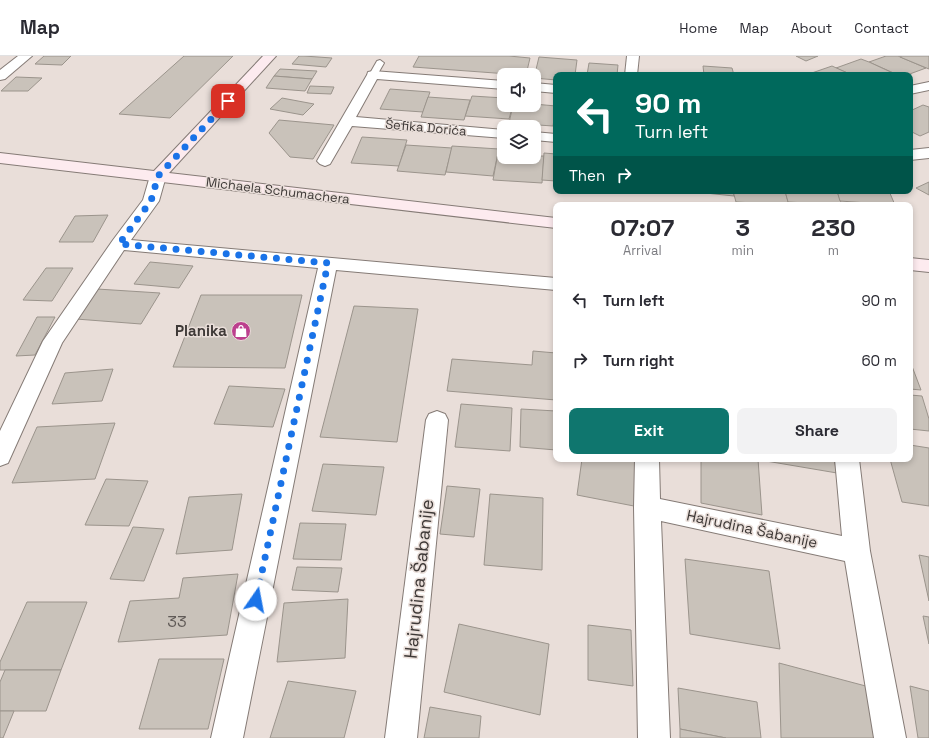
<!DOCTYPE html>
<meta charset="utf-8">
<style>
:root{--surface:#fff;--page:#f2f2f3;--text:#2b2b33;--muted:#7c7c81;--line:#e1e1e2;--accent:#0f766e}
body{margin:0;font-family:"Space Grotesk",sans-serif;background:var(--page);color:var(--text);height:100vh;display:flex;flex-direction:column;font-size:15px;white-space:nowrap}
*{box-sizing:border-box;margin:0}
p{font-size:13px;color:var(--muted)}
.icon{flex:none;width:22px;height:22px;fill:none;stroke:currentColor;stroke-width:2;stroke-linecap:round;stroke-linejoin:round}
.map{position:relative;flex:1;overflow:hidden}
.panel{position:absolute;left:553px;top:146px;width:360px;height:260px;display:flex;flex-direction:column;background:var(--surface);border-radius:8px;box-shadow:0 2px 6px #0003}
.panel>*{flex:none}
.banner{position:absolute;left:553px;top:16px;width:360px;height:122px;border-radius:8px;box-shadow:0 2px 6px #0003;background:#00695c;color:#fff;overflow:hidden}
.controls{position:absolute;left:497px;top:12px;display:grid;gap:8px}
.controls a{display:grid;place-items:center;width:44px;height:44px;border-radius:8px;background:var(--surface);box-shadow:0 2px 6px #0003;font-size:20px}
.pin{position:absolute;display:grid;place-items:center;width:34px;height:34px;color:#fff;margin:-17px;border-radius:8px;box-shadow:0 2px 6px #0006}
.me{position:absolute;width:44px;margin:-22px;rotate:12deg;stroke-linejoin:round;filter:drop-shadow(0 0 3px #0008)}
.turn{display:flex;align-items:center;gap:14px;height:84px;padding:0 16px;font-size:18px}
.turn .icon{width:52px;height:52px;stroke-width:2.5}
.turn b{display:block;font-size:28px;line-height:34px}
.then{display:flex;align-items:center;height:38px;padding:0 16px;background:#0003;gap:8px;font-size:15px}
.eta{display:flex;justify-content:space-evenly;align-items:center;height:68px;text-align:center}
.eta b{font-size:24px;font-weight:600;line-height:28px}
.action{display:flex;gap:8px;margin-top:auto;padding:8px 16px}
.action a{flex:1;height:46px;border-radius:8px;background:var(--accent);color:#fff;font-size:16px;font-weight:600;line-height:46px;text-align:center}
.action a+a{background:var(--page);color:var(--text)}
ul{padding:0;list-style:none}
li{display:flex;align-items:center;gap:12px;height:60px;padding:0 16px}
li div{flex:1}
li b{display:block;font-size:15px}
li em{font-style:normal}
header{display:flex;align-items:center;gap:24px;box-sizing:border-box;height:56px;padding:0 20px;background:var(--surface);border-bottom:1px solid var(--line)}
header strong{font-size:19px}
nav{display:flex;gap:22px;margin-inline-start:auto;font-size:14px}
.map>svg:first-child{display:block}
</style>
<header>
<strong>Map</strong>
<nav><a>Home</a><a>Map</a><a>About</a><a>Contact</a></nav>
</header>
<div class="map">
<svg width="929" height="682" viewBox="0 0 929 682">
<rect width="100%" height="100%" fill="#e9ded9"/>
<g fill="#c9c2ba" stroke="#9b948c">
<path d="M44 0H71L62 9 35 8Z"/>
<path d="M184 0H233L170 62 119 58Z"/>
<path d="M299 0H304L332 2 326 11 292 8Z"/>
<path d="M419 0H509L530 2 526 19H522L413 11Z"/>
<path d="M796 0H818L806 5Z"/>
<path d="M886 0H898L926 12 907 19H898L869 6Z"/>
<path d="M902 0H929V13L900 1Z"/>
<path d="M539 1 577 4 575 19H556V24L534 22Z"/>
<path d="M861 3 869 6 895 18 891 19H852L836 12Z"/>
<path d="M589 7 618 9 617 19H587Z"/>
<path d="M703 10 732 12 734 19H704Z"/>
<path d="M832 10 852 19H806Z"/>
<path d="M280 13 317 15 312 23 274 20Z"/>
<path d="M274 20 312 23 305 35 266 32Z"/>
<path d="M16 21 42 22 28 35H1Z"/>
<path d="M310 30 334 31 331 38 307 37Z"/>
<path d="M390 33 430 36 423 56 380 53Z"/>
<path d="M472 40 504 42V49H513L509 63 465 60Z"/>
<path d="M428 41 470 44 464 64 421 61Z"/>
<path d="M282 42 314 48 303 59 270 53Z"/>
<path d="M534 48 556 50 553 70 509 67 513 49Z"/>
<path d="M923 49 929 51V76L920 80 910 75V55Z"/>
<path d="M279 64 334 69 313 103 290 101 269 77Z"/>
<path d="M362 81 407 84 399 110 351 107Z"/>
<path d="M406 89 452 92 445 119 397 115Z"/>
<path d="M452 90 499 93 493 120 446 116Z"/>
<path d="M498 97H504V101L544 100 542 127 493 124Z"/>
<path d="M544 97 556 98V125L542 124Z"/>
<path d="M929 126V139L916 132Z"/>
<path d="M696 135H733L734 140 696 136Z"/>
<path d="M733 135H785L789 149 736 146Z"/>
<path d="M785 135H837L842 149 788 146Z"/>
<path d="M837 135H889L895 149 840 145Z"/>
<path d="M108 159 93 186H59L75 160Z"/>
<path d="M150 206 193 210 179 232 134 228Z"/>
<path d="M46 212H73L52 245 23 244Z"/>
<path d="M97 233 160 237 141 268 76 263Z"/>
<path d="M201 239H302L285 312 173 311Z"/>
<path d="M354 250 418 253 397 386 320 381Z"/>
<path d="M37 261H55L35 299 16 300Z"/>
<path d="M533 295 556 297V344L447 335 452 303 532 309Z"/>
<path d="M910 305 921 334 910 333Z"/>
<path d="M113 313 102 345 52 348 65 317Z"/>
<path d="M229 330 285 333 273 371 214 368Z"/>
<path d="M910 339 922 340 929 363V375L910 373Z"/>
<path d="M461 348 512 352 510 395 455 391Z"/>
<path d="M521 353 556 355V394L520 391Z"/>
<path d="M115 367 95 423 12 427 37 371Z"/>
<path d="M910 389 929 392V450L902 446 890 403H910Z"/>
<path d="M582 403H642L639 451 577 439Z"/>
<path d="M701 403H758L762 459 701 447Z"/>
<path d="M766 403H834L837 417 766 405Z"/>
<path d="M323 408 384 411 376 459 312 455Z"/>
<path d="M106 423 148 425 129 470 85 469Z"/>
<path d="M447 430 480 433 474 481 440 478Z"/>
<path d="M242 438 232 494 176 498 189 441Z"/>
<path d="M490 438 543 442 542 514 484 509Z"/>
<path d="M300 467 346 468 341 504 293 503Z"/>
<path d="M133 471 164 473 144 525 110 523Z"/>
<path d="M919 499 929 501V545Z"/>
<path d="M685 503 769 515 780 593 690 578Z"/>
<path d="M297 511 342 512 338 536 292 534Z"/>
<path d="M238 518 227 579 118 586 130 545 179 542 183 522Z"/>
<path d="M348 543 345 602 277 606 284 547Z"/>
<path d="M27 546H87L61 614H0V606Z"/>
<path d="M923 560 929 561V588Z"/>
<path d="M459 568 549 588 540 659 444 636Z"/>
<path d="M588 569 631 574 633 630 588 624Z"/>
<path d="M159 603H224L208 673H139Z"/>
<path d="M779 607 877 633 883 682H781Z"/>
<path d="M5 614H61L46 655H0V626Z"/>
<path d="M288 625 356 635 344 682H270Z"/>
<path d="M910 630 929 635V682H918Z"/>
<path d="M678 632 757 646 761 682H726L680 673Z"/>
<path d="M430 651 481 660 479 682H424Z"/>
<path d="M0 655H14L3 682H0Z"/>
<path d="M680 673 726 682H680Z"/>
</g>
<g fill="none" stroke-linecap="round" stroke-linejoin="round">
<g stroke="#857b76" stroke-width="2">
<path id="lane" d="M380 4 384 7 376 21 373 22 370 21 369 19 377 5Z"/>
</g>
<g stroke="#857b76" stroke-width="2">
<g id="street">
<path d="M18 0H32L5 23 0 24V14Z"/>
<path d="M627 0H639L637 19H625Z"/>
<path d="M373 15 504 25V33L377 23 356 61 504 74V82L352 70 330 108 325 110 320 108 317 105 367 19 368 16Z"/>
<path d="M929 26V34L910 38V30Z"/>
<path d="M534 27 556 29V37L534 35Z"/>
<path d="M534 76 556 78V86L534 84Z"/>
<path d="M929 92V102L910 104V94Z"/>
<path d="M158 115 164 117 166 120 159 145 131 184 556 222V234L336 214 243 682H211L318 212 124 194 62 287 8 407 0 410V375L43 285 113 184 143 144 150 120 152 117Z"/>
<path d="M437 355 445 358 448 364 417 682H385L426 364 429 358Z"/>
<path d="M635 403H659L660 443 842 480 835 403H859L870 495 906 682H874L845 505 661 465 670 682H638L634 451Z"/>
</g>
</g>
<g stroke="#857b76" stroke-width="2">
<g id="secondary">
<path d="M263 0H276L169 117 556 162V172L0 107V97L154 115Z"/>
<path d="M910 202 929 204V216L910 214Z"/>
</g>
</g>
<use href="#lane" fill="#fff" fill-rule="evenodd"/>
<use href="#street" fill="#fff" fill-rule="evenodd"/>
<use href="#secondary" fill="#fdebef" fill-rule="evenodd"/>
</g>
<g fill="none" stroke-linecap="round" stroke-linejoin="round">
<path stroke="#1a73e8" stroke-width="7" stroke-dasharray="0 12.6" d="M228 45 158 120 151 145 119 188 328 207 256 544"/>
</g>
<defs>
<g id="shop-disc" transform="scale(1)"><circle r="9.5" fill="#bc3f8e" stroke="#e9ded9"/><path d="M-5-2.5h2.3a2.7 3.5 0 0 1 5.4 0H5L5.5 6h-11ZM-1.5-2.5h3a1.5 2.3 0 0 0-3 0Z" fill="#fff"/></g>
</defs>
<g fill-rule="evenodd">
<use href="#shop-disc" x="241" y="275"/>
</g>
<g text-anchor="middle" stroke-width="3" stroke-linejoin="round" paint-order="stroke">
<g font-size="13" fill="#3e3937" stroke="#e9ded9">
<text transform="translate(426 71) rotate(5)" y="5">Šefika Dorića</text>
<text transform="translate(278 134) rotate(7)" y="5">Michaela Schumachera</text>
</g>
<g font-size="15" font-weight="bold" fill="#3e3937" stroke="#e9ded9" text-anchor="end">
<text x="227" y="280">Planika</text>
</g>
<g font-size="15" fill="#3e3937" stroke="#e9ded9">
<text transform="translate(752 473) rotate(12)" y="5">Hajrudina Šabanije</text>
</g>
<g font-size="16" fill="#615b58">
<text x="177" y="571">33</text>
</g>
<g font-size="18" fill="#3e3937" stroke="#e9ded9">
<text transform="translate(419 523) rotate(-84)" y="6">Hajrudina Šabanije</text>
</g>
</g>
</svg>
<div class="controls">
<a><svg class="icon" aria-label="sound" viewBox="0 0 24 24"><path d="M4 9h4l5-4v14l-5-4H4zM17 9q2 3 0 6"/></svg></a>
<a><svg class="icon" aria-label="layers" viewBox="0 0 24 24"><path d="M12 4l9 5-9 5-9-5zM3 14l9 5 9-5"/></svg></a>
</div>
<div class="pin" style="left:228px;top:45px;background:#d93025"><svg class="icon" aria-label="arrive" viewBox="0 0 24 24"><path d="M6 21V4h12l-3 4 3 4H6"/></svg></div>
<svg class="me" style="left:256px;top:544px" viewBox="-20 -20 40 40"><circle r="19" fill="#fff"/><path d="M0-13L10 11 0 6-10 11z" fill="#1a73e8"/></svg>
<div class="banner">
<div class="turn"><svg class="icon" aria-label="left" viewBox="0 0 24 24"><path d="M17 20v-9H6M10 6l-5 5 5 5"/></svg><div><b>90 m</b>Turn left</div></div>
<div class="then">Then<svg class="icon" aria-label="right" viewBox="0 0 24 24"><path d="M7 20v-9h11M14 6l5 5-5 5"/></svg></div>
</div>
<section class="panel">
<div class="eta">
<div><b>07:07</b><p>Arrival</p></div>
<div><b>3</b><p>min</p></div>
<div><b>230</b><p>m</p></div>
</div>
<ul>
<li><svg class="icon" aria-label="left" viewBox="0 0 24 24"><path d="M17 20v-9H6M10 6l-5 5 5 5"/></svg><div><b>Turn left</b></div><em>90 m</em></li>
<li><svg class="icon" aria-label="right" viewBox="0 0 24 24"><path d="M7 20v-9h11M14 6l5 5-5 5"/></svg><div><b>Turn right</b></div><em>60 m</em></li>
</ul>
<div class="action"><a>Exit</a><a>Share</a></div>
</section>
</div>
